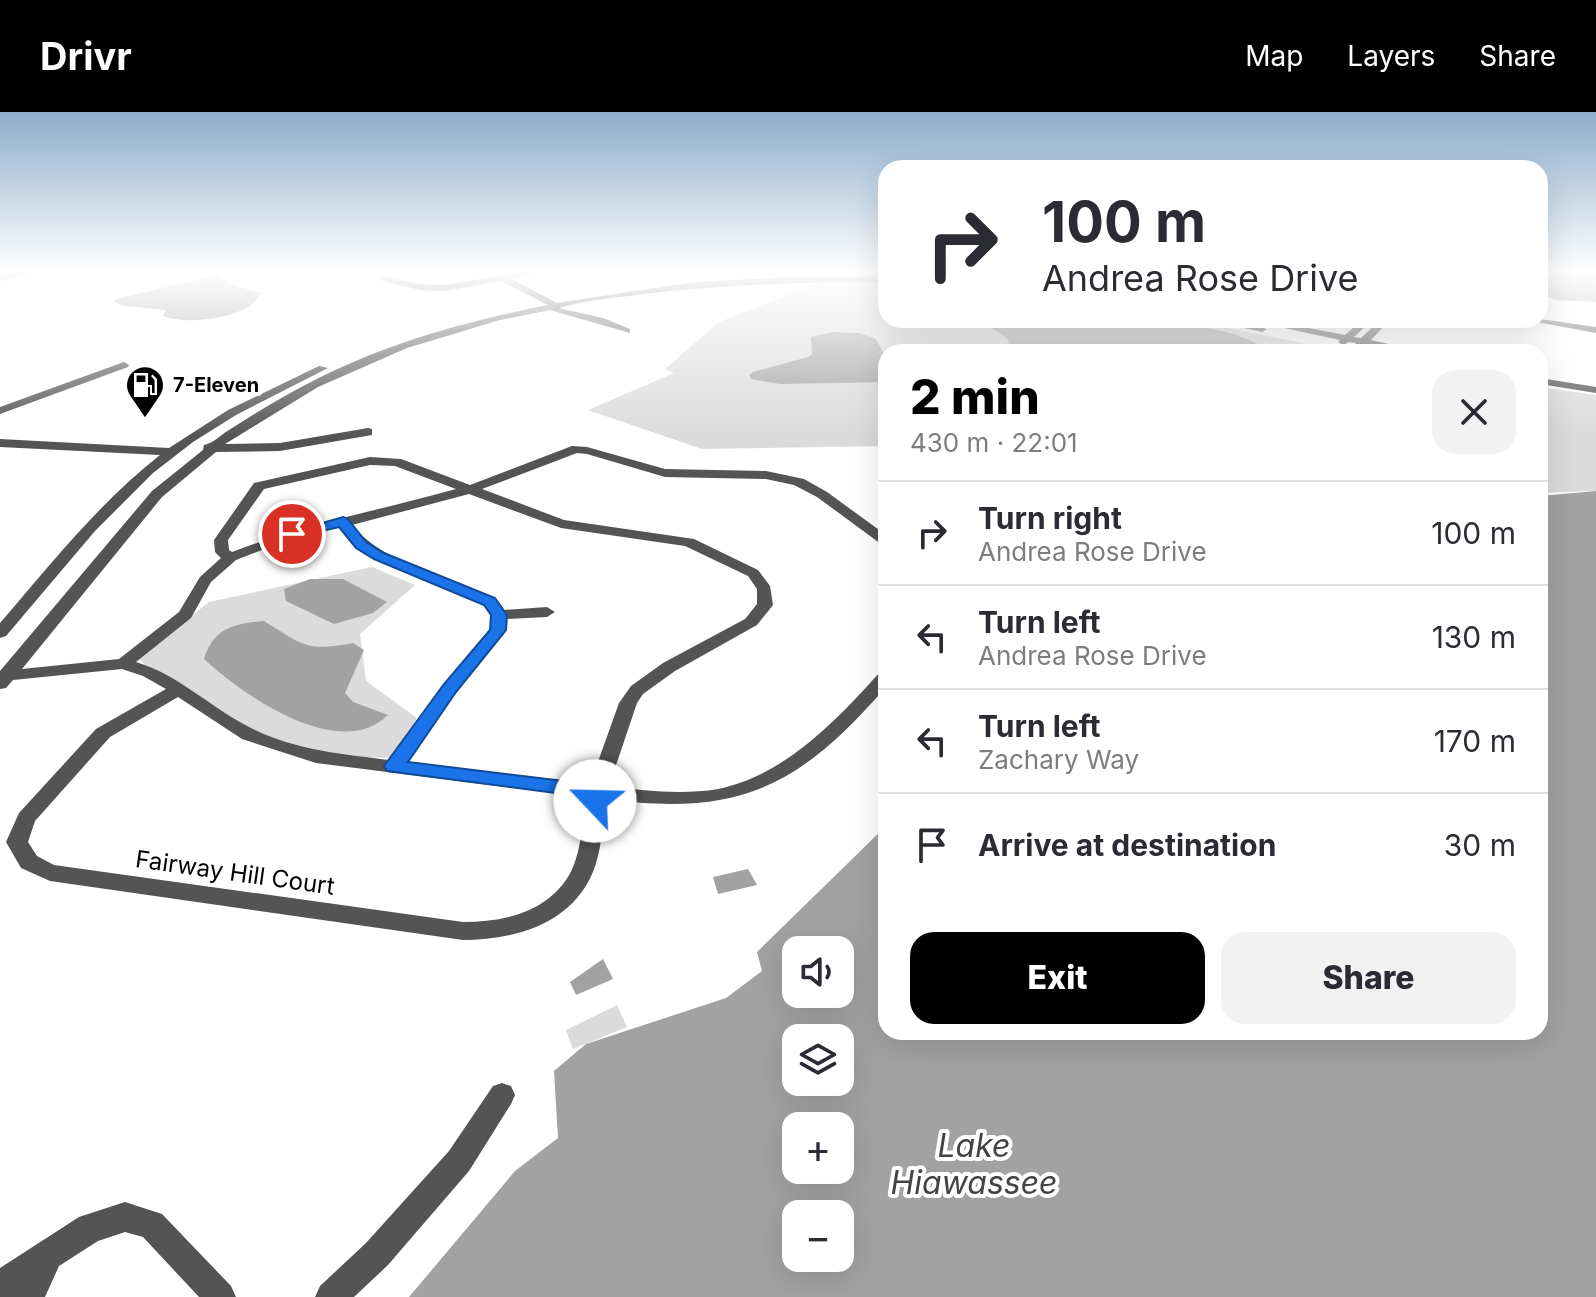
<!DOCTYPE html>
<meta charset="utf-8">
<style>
:root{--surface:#fff;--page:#f2f2f3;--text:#2b2b33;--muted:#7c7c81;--line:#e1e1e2;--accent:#000}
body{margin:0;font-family:Inter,sans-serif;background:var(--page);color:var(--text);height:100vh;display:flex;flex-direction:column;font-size:30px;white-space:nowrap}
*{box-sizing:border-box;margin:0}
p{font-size:26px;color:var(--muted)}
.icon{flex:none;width:44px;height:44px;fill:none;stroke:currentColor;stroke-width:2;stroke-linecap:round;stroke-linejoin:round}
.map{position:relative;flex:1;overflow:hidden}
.panel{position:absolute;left:878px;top:232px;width:670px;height:696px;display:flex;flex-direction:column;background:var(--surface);border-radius:24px;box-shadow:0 8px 32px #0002}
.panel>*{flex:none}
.top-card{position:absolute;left:878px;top:48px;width:670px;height:168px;border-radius:24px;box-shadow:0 8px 32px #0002;background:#fff;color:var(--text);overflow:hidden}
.controls{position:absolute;left:782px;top:824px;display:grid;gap:16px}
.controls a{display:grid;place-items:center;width:72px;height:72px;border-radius:16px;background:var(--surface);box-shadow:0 8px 32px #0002;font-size:40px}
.pin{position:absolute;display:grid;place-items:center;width:68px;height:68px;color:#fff;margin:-34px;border:4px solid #fff;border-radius:50%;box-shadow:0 2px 8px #0007}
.me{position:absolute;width:88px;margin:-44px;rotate:294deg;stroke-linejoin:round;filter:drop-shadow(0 0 6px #0008)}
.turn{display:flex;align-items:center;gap:28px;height:168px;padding:0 32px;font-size:36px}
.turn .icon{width:104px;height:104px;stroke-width:2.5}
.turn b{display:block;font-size:56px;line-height:68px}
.round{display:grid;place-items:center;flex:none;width:84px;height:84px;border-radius:24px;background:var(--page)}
.overview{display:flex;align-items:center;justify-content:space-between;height:136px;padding:0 32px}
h1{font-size:48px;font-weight:800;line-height:60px;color:var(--accent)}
.button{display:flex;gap:16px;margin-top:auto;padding:16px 32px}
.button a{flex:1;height:92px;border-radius:24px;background:var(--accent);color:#fff;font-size:32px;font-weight:800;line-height:92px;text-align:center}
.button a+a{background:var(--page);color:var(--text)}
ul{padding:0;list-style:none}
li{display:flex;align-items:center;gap:24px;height:104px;padding:0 32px;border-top:2px solid var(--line)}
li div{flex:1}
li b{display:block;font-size:30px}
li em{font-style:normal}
header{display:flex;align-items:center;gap:48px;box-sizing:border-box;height:112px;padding:0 40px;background:var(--accent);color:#fff}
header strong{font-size:38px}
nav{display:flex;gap:44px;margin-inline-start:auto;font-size:28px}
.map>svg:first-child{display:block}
</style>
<header>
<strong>Drivr</strong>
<nav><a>Map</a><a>Layers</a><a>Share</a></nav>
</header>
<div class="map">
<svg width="1596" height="1185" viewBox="0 0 1596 1185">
<rect width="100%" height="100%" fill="#fff"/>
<g fill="#dbdbdb">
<path d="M824 169 886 170V208H1188L1347 240H886V334L702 337 588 298 674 261 665 257 719 210Z"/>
<path d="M1540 275 1596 283V379L1540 381Z"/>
<path d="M372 455 415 473 360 522 366 569 417 606 391 646 309 643 230 612 159 559 179 588 138 546 209 490Z"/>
<path d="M617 893 627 915 573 937 566 918Z"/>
</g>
<g fill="#a2a2a2" fill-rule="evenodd">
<path d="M1540 159H1596V190L1556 188 1540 181Z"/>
<path d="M217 163 232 173 262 181C256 185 254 192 249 195 226 207 187 213 163 204L166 198 123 194 115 190 116 187Z"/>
<path d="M987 208C1041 208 1234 199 1266 240H1010L1008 227 993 217Z"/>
<path d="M833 220 859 221 876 227 886 246V270L780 272 751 267 749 263 753 260 808 245 812 242 811 225Z"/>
<path d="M1596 379V1185H409L515 1059 558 1026 554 959 586 932 726 886 762 859 757 840 886 714V920H1540V384ZM840 838V882H796V838ZM840 926V970H796V926ZM840 1014V1058H796V1014ZM840 1102V1146H796V1102Z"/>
<path d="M310 467H343L387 490 373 501 334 512 286 489 284 477Z"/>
<path d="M264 509C303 533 306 540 353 531L364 538 345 581 353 590 388 603C339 651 243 583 204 547 214 515 235 512 264 509Z"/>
<path d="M748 757 757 773 718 782 713 765Z"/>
<path d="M603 847 613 867 576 883 570 870Z"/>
</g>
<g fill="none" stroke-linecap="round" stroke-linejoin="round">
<g fill="#545454" fill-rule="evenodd">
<path d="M23 159H38L0 169V163Z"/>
<path d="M529 159H546L511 167 557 191 694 170 792 165 886 164V170C805 170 725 172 644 182 616 186 586 188 559 196L603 206 630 217V221L550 198 500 208 407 236 318 275 225 332 280 331 368 316 372 317V323L280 339 216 340 162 385 22 557 119 547 179 500 200 465 221 446 215 440 214 428 254 371 370 345 401 347 470 373 572 334 587 335 665 357 766 359 804 367 827 380 886 423V433L881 432 817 385 794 373 766 367 665 365 587 342 577 341 482 377 564 408 694 427 758 458 770 474 773 493 757 513 675 559 643 582 637 591 609 674C645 679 682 683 718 677 784 664 837 608 880 560L886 559V575C799 675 739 705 606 687 602 715 602 748 587 772 562 815 509 828 463 828L50 769 21 756 6 730 19 701 96 617 166 577 143 564 122 557 13 568 6 576 0 577V559L152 379 203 338 204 333C214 331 220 323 229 318 255 301 282 285 309 271 383 232 466 209 548 193L501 169 444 179 420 178 379 168V164L420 172 444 173ZM370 353 395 354 456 377C381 398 305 412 232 440L229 438 228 428 264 377ZM469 382 561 416 685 434 748 464 757 477V492L745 507 663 551 631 574 619 591 590 672 407 650 456 580 504 521 507 507 547 505 555 500 547 495 503 498 495 486C449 467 383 451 352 413ZM340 415 356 436 374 447 483 492 491 503 490 517 444 572 389 648C341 642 293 638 249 615 210 595 179 563 136 550L191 506 211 470 236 448 296 425ZM178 585 242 627 316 651 586 685C582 709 582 743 568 765 545 801 503 810 463 810L54 753 37 744 28 730 35 709 110 625Z"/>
<path d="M1540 207 1596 215V221L1526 208Z"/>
<path d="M1208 208H1228L1267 217 1262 220Z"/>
<path d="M1247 208H1267L1345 223 1362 208H1372L1354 225 1361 226 1380 208H1390L1371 228 1424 240H1403L1366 233 1359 237 1354 234 1356 231 1349 230 1343 233 1338 230 1340 228Z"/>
<path d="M124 250 129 253 128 255 0 302V295Z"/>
<path d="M319 254 328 256 236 303 193 330 153 361 95 419 6 524 0 526V511C51 452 99 391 160 343L0 335V327L169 336 228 298Z"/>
<path d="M1540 266 1596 275V281L1540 272Z"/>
<path d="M502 971 511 974 515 983 511 992 469 1059 388 1153 354 1185H315L320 1174 366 1131 449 1039 493 974Z"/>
<path d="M125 1090 162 1102 231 1174 236 1185H199L143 1125 125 1120 98 1129 59 1154 45 1185H0V1156L79 1105Z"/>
</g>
</g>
<linearGradient id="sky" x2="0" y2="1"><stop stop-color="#8cadcc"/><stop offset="0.49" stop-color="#fff"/><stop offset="1" stop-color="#fff" stop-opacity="0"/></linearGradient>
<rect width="1596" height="325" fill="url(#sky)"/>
<path fill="#1a73e8" stroke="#114b97" stroke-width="2" d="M343 405 348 407 366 430 384 441 495 486 507 503 506 518 456 580 408 650 597 673 607 679 603 694H588L586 685 387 659 384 654 387 650 444 572 490 518 491 503 484 493 374 447 356 436 339 415 292 426 284 422Z"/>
<defs>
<g id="fuel-pin" transform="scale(2)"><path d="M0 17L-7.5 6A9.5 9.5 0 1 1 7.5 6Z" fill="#000" stroke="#fff"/><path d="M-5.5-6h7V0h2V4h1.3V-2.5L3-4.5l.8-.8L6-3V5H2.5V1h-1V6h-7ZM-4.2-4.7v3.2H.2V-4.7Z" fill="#fff"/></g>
</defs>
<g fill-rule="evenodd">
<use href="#fuel-pin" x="145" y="273"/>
</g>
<g text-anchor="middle" stroke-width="8" stroke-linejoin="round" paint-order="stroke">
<g font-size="20" font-weight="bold" fill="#000" stroke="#fff" text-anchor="start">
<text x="173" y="280">7-Eleven</text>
</g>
<g font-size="24" fill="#000" stroke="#fff">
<text transform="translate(235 761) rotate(8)" y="8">Fairway Hill Court</text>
</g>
<g font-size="32" font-style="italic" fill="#434343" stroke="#fff">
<text x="974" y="1045">Lake<tspan x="974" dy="37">Hiawassee</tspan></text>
</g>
</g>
</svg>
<div class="controls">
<a><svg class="icon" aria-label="sound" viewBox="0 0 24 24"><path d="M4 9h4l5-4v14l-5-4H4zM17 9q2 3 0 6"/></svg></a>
<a><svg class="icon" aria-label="layers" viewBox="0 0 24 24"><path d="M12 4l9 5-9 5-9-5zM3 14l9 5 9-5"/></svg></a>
<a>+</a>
<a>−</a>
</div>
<div class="pin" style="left:292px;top:422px;background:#d93025"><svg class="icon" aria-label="arrive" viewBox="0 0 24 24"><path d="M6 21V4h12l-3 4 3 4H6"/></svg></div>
<svg class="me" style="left:595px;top:689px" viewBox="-20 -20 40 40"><circle r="19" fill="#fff"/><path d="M0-13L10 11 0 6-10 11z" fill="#1a73e8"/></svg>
<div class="top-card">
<div class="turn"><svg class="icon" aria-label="right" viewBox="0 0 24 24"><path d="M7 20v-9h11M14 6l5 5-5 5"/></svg><div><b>100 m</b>Andrea Rose Drive</div></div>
</div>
<section class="panel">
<div class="overview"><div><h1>2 min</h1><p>430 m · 22:01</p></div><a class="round"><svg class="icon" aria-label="close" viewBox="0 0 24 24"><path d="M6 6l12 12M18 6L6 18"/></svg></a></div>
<ul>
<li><svg class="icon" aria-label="right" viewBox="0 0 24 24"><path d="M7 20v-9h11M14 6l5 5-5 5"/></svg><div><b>Turn right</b><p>Andrea Rose Drive</p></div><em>100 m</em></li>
<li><svg class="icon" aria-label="left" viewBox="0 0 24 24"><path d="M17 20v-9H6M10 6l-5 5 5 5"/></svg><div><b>Turn left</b><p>Andrea Rose Drive</p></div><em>130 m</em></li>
<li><svg class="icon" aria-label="left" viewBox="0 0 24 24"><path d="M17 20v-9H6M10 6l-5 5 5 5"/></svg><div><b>Turn left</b><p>Zachary Way</p></div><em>170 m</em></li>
<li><svg class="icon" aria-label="arrive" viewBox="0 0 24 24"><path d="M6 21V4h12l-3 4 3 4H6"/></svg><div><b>Arrive at destination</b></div><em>30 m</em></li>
</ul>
<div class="button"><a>Exit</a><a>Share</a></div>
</section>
</div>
